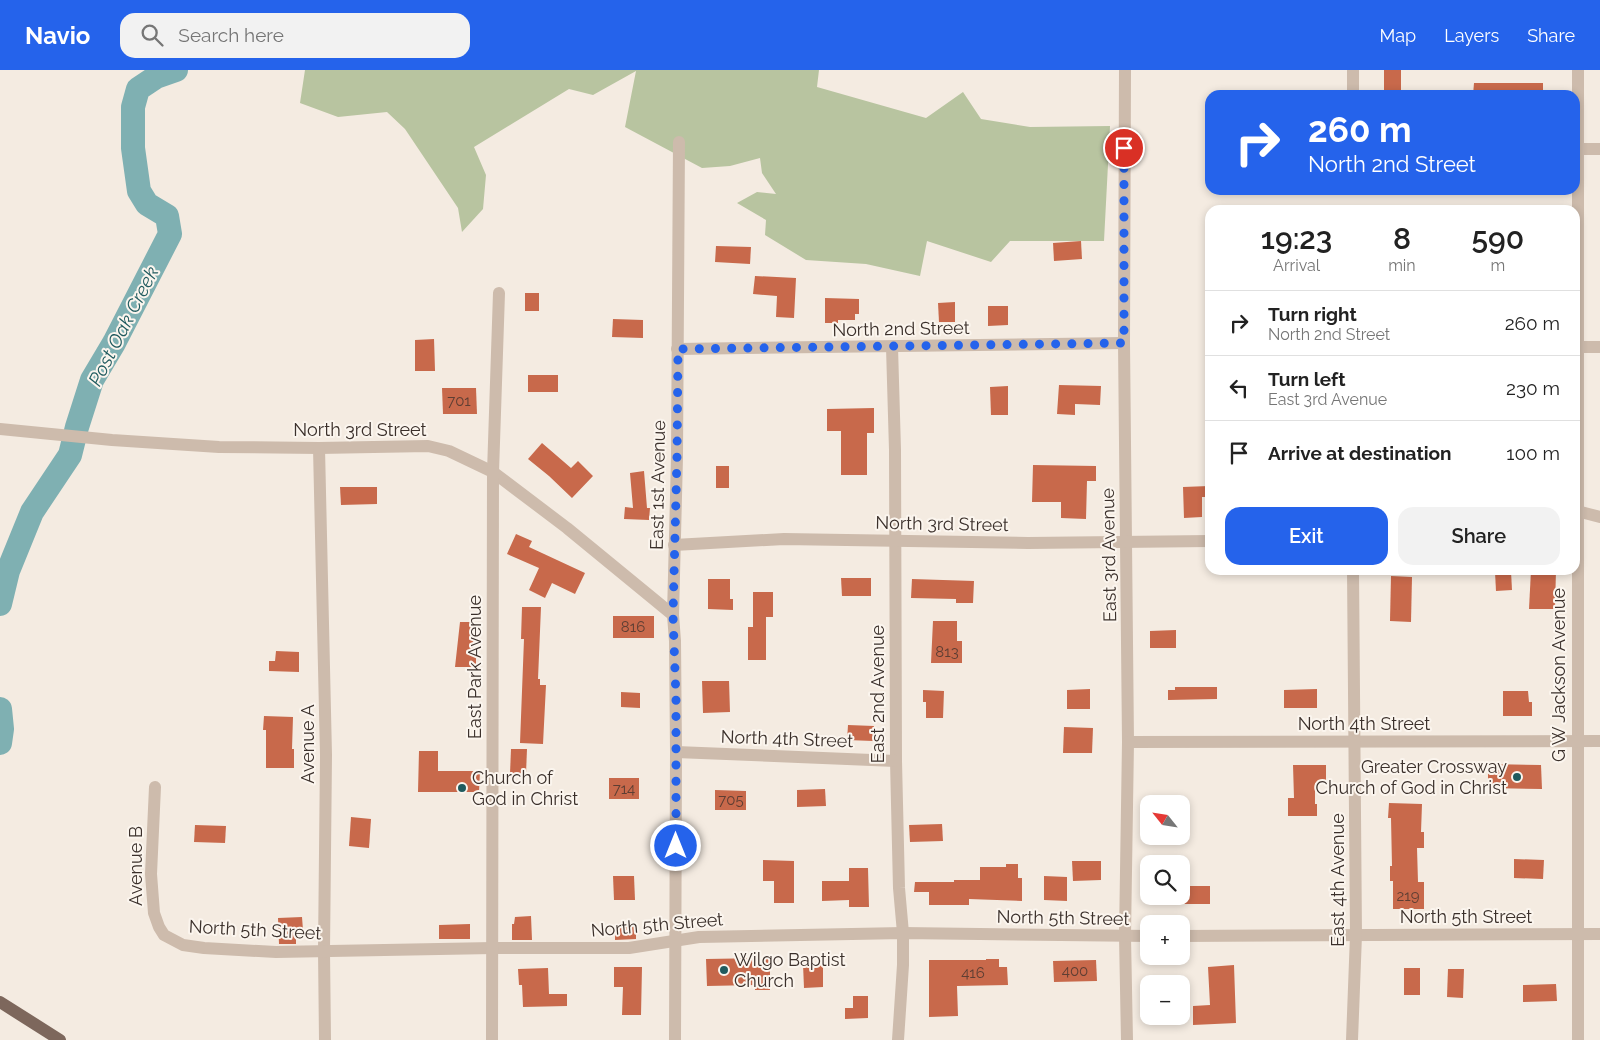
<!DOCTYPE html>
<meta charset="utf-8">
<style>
:root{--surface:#fff;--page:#f2f2f2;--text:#222;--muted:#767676;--line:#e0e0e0;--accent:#2563eb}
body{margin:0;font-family:Raleway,sans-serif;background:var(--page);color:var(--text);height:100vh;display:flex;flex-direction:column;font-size:19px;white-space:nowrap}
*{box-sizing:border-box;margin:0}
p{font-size:16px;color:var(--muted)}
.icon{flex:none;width:28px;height:28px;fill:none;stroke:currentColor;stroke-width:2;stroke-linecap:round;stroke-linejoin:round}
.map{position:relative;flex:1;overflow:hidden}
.panel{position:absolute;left:1205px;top:135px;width:375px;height:370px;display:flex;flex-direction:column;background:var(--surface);border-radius:15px;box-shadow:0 2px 8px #0003}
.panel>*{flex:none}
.hud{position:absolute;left:1205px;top:20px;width:375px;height:105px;border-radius:15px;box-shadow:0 2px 8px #0003;background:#2563eb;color:#fff;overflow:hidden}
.needle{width:32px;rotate:300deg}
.tools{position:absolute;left:1140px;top:725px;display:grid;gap:10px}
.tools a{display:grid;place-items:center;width:50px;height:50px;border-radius:10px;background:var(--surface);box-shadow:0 2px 8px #0003;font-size:25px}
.pin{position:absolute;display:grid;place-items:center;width:42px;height:42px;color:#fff;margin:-21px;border:2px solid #fff;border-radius:50%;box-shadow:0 1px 5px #0007}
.me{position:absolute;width:55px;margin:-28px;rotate:0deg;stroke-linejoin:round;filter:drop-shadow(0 0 4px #0008)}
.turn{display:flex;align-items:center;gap:18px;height:105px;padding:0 20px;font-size:22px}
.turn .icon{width:65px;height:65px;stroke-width:2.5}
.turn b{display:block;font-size:35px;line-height:42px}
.eta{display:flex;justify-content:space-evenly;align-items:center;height:85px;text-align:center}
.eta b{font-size:30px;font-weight:600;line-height:35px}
.button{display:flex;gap:10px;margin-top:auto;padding:10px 20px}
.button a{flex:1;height:58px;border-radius:15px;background:var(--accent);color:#fff;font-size:20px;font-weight:600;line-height:58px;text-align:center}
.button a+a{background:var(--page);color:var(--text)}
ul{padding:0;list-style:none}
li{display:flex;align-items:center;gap:15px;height:65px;padding:0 20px;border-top:1px solid var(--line)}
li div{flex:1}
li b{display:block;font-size:19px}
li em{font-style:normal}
header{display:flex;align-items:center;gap:30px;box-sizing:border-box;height:70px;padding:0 25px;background:var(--accent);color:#fff}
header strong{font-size:24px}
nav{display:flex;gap:28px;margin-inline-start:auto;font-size:18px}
.search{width:350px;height:45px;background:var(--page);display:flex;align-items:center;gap:12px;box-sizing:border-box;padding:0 18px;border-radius:15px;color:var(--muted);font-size:19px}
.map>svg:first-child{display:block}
</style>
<header>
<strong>Navio</strong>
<div class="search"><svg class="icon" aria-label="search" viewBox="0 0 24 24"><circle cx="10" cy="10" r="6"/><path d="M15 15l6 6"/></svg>Search here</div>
<nav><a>Map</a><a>Layers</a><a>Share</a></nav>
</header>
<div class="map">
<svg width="1600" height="970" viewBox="0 0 1600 970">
<rect width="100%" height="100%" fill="#f4ebe1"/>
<path fill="#b8c4a0" d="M305 0H819L817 17 926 48 963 22 981 49 1030 57 1110 56 1104 171H1010L991 192 927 171 920 206 866 194 806 190 765 165 766 150 737 133 757 122 776 124 762 103 760 88 730 96 702 98 625 57 636 1 593 25 569 19 474 77 486 105 483 139 462 162 458 138 405 59 387 42 338 47 300 33Z"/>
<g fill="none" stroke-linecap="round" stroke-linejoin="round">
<g stroke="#7fb0b2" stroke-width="24">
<path d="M0 534 8 501 32 442 70 385 77 357 92 310 114 273 170 164 167 146 147 134 139 121 133 78V37L138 19 156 7 176 0"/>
<path d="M0 639 2 659 0 673"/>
</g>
</g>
<g fill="#c8694b">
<rect x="1384" y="0" width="17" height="25"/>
<path d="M1474 13H1543V25H1473Z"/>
<path d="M1081 171 1082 189 1054 191 1053 173Z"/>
<path d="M716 176 751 177 750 194 715 192Z"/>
<path d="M755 206 796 208 794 248 776 247 777 226 753 224Z"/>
<rect x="525" y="223" width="14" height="18"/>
<path d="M825 228 859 229V244H855V250H838V253H825Z"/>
<path d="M955 232V252H939L938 233Z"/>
<path d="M988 236H1008V255L988 256Z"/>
<path d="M613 249 643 250V268L612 267Z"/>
<path d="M434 269 435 301H415V270Z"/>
<rect x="528" y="305" width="30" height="17"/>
<path d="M1059 315 1101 316 1100 335 1075 334V345L1057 344Z"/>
<path d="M1008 316V345H991L990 317Z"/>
<path d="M442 318H476L477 344H443Z"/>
<path d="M874 338V363H867V405H841V361H827V339Z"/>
<path d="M542 373 571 398 578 391 593 406 572 428 549 406 528 389Z"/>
<path d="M1033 395 1096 396V411H1087L1086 449 1061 448V432H1032Z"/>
<rect x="716" y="396" width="13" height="22"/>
<path d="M644 401 647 438H650L649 450 624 449 625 437 633 438 630 403Z"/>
<path d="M1209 416V427H1202V447L1184 448 1183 417Z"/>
<path d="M340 417H377V434L341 435Z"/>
<path d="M516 464 532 471 529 477 585 503 575 524 552 513 545 528 529 520 539 498 507 484Z"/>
<path d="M1531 500H1556L1555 539H1529Z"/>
<path d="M1511 501 1512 520 1496 521 1495 502Z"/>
<path d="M1391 506 1412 507 1411 552 1390 551Z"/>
<path d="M841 508H871V526H842Z"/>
<path d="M708 509H730V529H733V540L708 539Z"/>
<path d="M912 509 974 511 973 533H956V529L911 528Z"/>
<path d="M753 522H773V547H766V590H748V557H753Z"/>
<path d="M522 537H541L538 609H540V615H546L543 674 520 673 524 569H521Z"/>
<rect x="613" y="546" width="41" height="22"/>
<path d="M933 551H957V571H962V593H931Z"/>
<path d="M460 552H474L473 580H476V597H455Z"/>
<path d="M1176 560V578H1150V561Z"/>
<path d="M276 581 299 582V602L269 601V591H275Z"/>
<path d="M702 611H729L730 642 703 643Z"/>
<path d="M1175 617H1217V629L1168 630V620H1175Z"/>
<path d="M1090 619V639H1067V620Z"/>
<path d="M1317 619V638H1284V620Z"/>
<path d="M923 620 944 621 943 648H926V632H923Z"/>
<path d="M1503 621H1528L1529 632H1532V646H1503Z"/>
<path d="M621 622 640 623V638L621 637Z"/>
<path d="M264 646 293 647 292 679H294V698H266V660H263Z"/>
<path d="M848 655 874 656 873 671 847 670Z"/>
<path d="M1064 657 1093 658 1092 683H1063Z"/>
<path d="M511 679H527L526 704H510Z"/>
<path d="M419 681H438V701H480L479 722H418Z"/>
<path d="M1488 694 1541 695 1542 719 1488 718Z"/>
<path d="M1293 695H1326V713H1315V734H1317V746H1288V728H1294Z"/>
<rect x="609" y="708" width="30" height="21"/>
<path d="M825 719 826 736 797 737V720Z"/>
<path d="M715 720 746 721V740H715Z"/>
<path d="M1389 733 1422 734 1421 762H1424V778H1417L1418 812H1424V839H1393V811H1390V796H1392L1391 748H1388Z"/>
<path d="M351 747 371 749 369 778 349 776Z"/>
<path d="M942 754 943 771 910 772 909 755Z"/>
<path d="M195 755 226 756 225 773 194 772Z"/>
<path d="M1514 789 1544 790 1543 809 1514 808Z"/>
<path d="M763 790 794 791V833H774V811H763Z"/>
<path d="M1072 791H1101V810L1073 811Z"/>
<path d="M1006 794H1018V808H1022V831L969 829V835H929V822H914L915 812H954V810H980V797H1006Z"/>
<path d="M849 798H868L869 837H849V830L822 831V811H849Z"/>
<path d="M613 806H634L635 830H614Z"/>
<path d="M1044 806 1067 807V831L1044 830Z"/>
<rect x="1181" y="816" width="29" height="18"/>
<path d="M531 846 532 870H512V854H514L515 847Z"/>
<path d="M302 847 303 860H296V874H279L278 848Z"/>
<path d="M636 853V869L615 870V854Z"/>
<path d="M470 854V869H439V855Z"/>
<path d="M770 888V920H755V915L707 916 706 889Z"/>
<path d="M986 889H999V897H1007L1008 915 957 916 958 946 929 947V890H986Z"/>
<path d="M1096 890 1097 911 1054 912 1053 891Z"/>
<path d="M803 894H823V917L804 918Z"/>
<path d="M1234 895 1236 953 1193 955V936L1210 935 1208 897Z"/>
<path d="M614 897H642L641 945H622L623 917H614Z"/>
<path d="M548 898 549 924H567V936L523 937 522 915H519L518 899Z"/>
<rect x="1404" y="898" width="16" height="27"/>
<path d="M1448 899H1464L1463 928 1447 927Z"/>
<path d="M1556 914 1557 931 1523 932V915Z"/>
<path d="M853 926H868V948L845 949V938H853Z"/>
</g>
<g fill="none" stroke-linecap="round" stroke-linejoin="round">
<g stroke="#cdbbac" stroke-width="12">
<path d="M1125 0 1124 273 1128 672 1125 866 1127 970"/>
<path d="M1353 0V25"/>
<path d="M1578 0V970"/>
<path d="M1575 79H1600"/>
<path d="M892 277 895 380 896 691 899 818 903 863V895L898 970"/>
<path d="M1579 277H1600"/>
<path d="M677 279 1124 273"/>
<path d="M0 359 112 370 219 377 319 378 428 376 449 381 493 402 567 458 673 545"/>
<path d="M319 378 326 685 324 881 325 970"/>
<path d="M1577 441 1600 447"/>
<path d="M674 475 784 469 1028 473 1210 471"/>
<path d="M1128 672 1600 671"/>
<path d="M676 682 896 691"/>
<path d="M155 717 151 804 154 843 159 857 164 865 183 875 204 878 276 882 493 878H629L699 867 903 863 1149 866"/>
<path d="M1181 866 1600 864"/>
<path d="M492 970 493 402 499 223"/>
<path d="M675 970 676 682 675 571 673 545 677 387 679 72"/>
<path d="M1352 970 1356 865 1353 500"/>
</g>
<path stroke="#7d675c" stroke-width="12" d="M0 932 60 970"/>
</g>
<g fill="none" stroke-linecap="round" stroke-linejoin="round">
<path stroke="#2563eb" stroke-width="9" stroke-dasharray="0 16.2" d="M676 776V628L673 545 677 387 678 279 1124 273V78"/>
</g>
<g fill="#1f5a5e" stroke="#fbf5ee" stroke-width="2">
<circle cx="1517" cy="707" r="5"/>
<circle cx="462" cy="718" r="5"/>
<circle cx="724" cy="900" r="5"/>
</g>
<g text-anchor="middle" stroke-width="4" stroke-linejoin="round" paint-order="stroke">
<g font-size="15" fill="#5e3e33">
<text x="459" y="336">701</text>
<text x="633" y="562">816</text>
<text x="947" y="587">813</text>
<text x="624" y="724">714</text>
<text x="731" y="735">705</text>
<text x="1408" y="831">219</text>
<text x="1075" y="906">400</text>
<text x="973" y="908">416</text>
</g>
<g font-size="18" fill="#3b302b" stroke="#fbf5ee">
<text transform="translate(901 259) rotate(-1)" y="6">North 2nd Street</text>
<text x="360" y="366">North 3rd Street</text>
<text transform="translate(658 415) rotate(-89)" y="6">East 1st Avenue</text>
<text transform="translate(942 454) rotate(1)" y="6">North 3rd Street</text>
<text transform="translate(1109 485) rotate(-91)" y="6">East 3rd Avenue</text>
<text transform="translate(475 597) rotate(-90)" y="6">East Park Avenue</text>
<text transform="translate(1559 605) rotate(-90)" y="6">G W Jackson Avenue</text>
<text transform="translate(878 624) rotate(-90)" y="6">East 2nd Avenue</text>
<text x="1364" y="660">North 4th Street</text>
<text transform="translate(787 669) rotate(2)" y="6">North 4th Street</text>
<text transform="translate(308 674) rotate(-90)" y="6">Avenue A</text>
<text transform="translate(136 796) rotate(-90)" y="6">Avenue B</text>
<text transform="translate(1338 810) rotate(-90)" y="6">East 4th Avenue</text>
<text x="1466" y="853">North 5th Street</text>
<text transform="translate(1063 848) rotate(1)" y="6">North 5th Street</text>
<text transform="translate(657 855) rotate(-5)" y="6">North 5th Street</text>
<text transform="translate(255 860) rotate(3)" y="6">North 5th Street</text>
</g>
<g font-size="18" fill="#3b302b" stroke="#fbf5ee" text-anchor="start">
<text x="1507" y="703" text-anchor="end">Greater Crossway<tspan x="1507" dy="21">Church of God in Christ</tspan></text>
<text x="472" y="714">Church of<tspan x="472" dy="21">God in Christ</tspan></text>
<text x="734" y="896">Wilgo Baptist<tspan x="734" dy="21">Church</tspan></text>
</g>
<g font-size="19" font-style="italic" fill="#1f5a5e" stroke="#fbf5ee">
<text transform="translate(123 256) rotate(-63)" y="7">Post Oak Creek</text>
</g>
</g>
</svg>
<div class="tools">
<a><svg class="needle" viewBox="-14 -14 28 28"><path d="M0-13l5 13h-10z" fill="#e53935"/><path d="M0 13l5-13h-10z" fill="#767676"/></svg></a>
<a><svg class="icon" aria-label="search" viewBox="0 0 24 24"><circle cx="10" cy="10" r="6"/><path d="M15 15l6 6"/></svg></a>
<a>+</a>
<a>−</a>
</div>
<div class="pin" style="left:1124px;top:78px;background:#d93025"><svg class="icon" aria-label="arrive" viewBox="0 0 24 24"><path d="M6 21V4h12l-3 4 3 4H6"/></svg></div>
<svg class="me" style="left:676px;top:776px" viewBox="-20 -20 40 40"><circle r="17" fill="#2563eb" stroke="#fff" stroke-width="3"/><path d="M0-11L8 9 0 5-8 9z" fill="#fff"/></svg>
<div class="hud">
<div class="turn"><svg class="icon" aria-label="right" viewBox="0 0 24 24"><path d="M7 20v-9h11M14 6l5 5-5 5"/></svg><div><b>260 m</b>North 2nd Street</div></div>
</div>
<section class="panel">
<div class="eta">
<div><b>19:23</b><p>Arrival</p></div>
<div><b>8</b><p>min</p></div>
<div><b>590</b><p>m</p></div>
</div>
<ul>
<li><svg class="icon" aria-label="right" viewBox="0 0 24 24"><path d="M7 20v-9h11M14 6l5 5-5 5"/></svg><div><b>Turn right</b><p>North 2nd Street</p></div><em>260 m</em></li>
<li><svg class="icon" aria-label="left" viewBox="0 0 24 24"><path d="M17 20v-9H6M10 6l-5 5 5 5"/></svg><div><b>Turn left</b><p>East 3rd Avenue</p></div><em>230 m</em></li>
<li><svg class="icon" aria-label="arrive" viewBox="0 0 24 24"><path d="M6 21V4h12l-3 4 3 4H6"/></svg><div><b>Arrive at destination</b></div><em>100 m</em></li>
</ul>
<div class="button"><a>Exit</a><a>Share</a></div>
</section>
</div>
